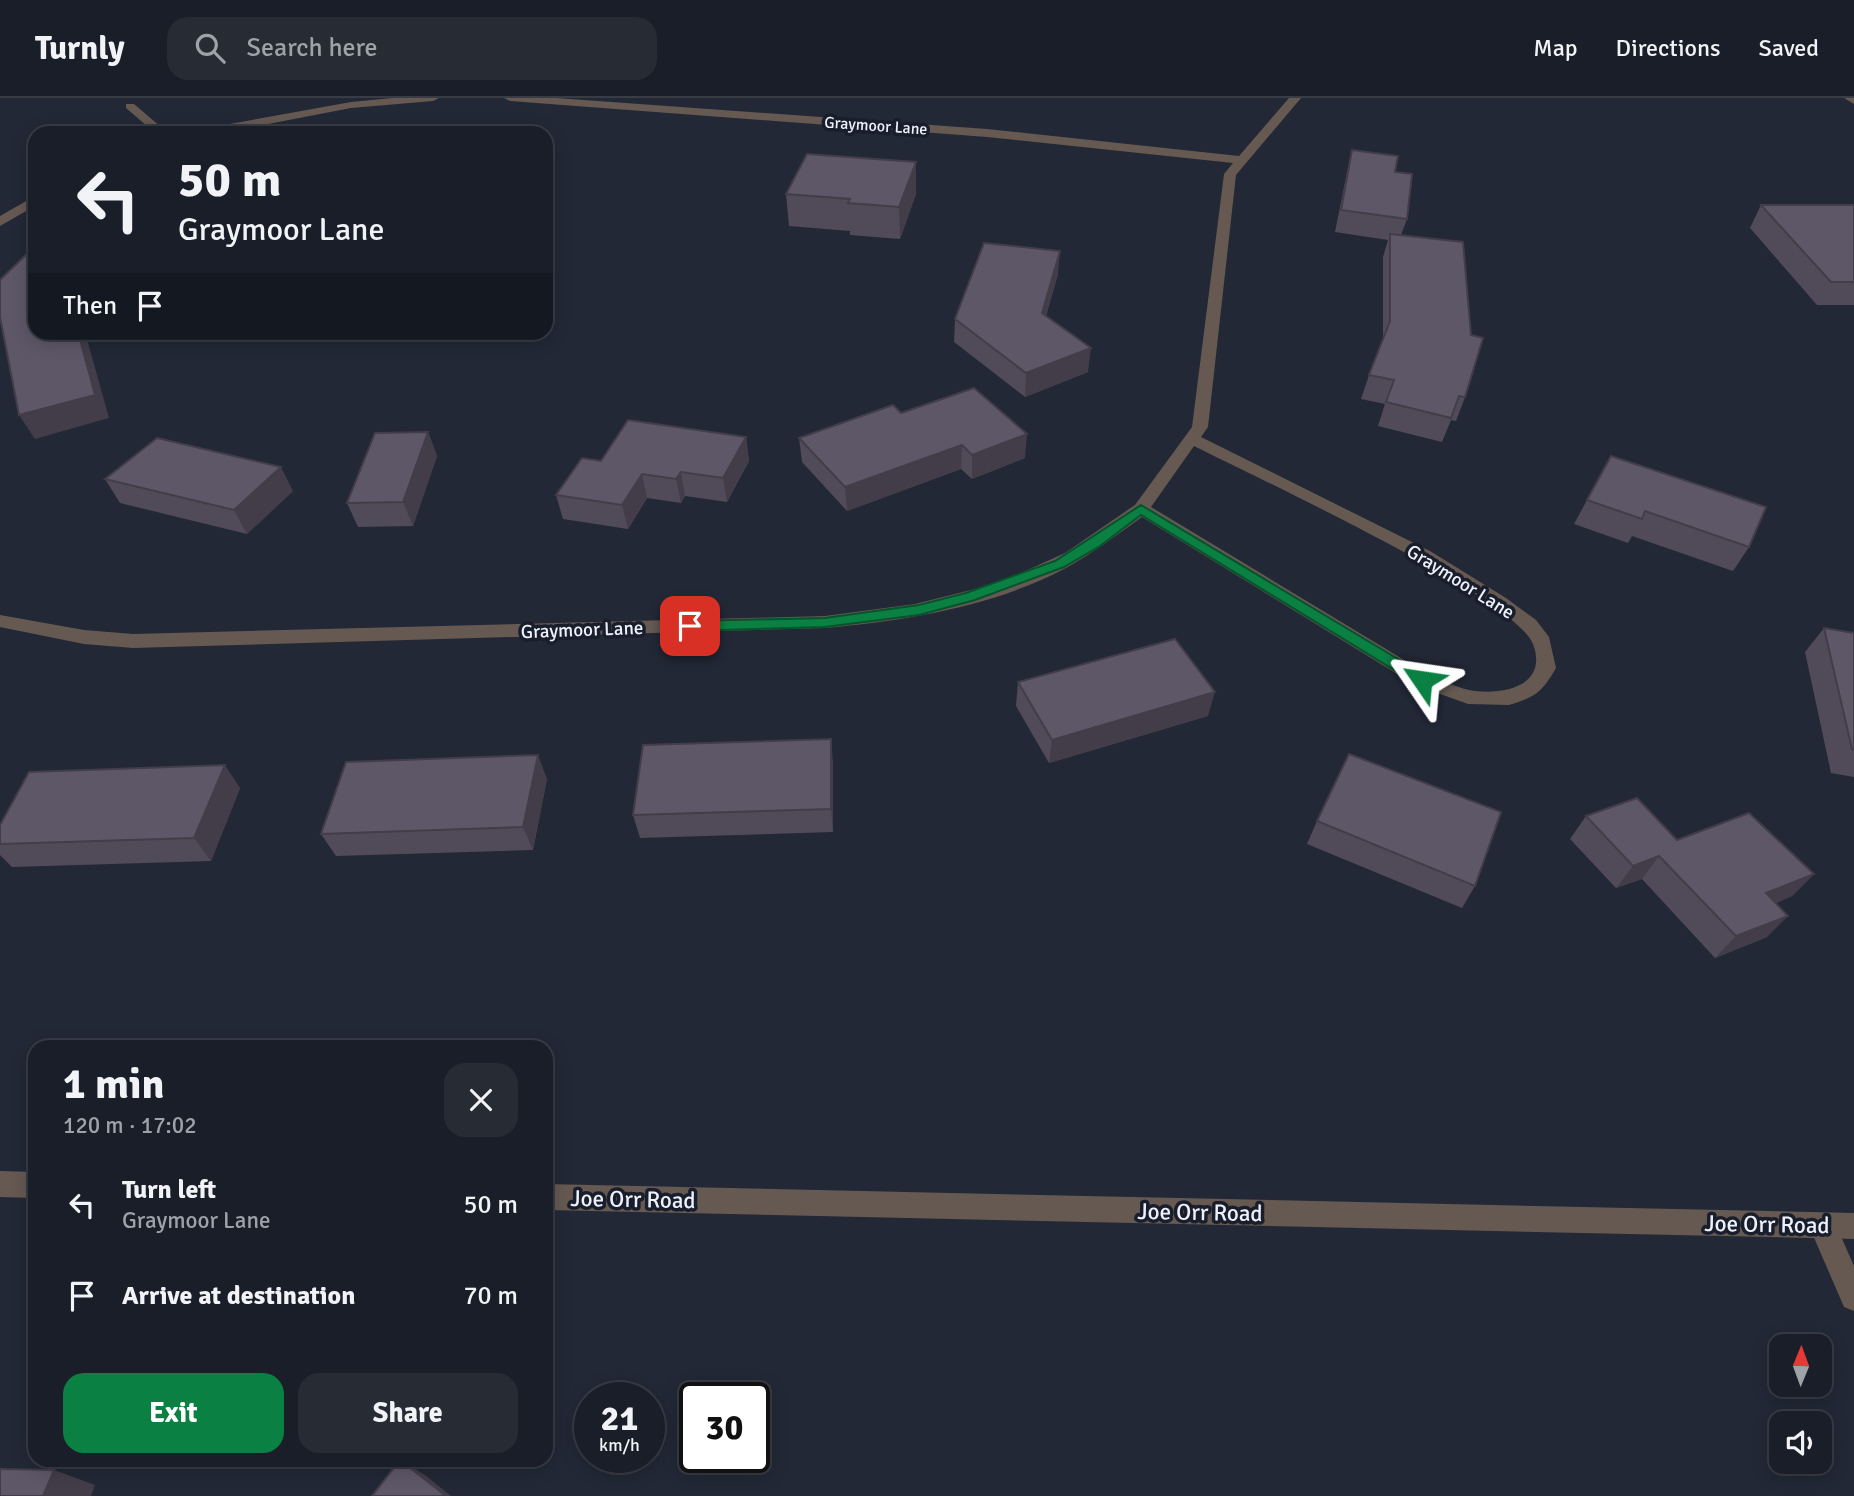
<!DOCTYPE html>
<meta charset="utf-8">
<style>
:root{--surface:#1a1e28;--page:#272b34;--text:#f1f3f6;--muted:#9fa2a8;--line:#383c45;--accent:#0b8043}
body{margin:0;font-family:Signika,sans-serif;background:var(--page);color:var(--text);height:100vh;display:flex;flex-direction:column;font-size:26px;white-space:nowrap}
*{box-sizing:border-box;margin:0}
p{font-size:23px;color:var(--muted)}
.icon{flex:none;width:38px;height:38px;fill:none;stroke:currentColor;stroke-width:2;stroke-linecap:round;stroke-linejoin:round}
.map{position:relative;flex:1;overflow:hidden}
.side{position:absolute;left:28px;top:942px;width:525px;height:427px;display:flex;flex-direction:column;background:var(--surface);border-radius:21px;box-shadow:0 4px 18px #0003,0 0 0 2px var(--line)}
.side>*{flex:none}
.top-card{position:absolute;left:28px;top:28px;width:525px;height:214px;border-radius:21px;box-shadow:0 4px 18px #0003,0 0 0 2px var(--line);background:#1a1e28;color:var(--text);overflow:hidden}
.needle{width:46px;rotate:1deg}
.controls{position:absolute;left:1769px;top:1236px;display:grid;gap:14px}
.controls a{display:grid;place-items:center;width:63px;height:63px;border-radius:14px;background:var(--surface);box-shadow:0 4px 18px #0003,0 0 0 2px var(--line);font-size:35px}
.speed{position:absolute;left:574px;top:1284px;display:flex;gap:14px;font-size:35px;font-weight:700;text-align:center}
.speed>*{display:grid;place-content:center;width:91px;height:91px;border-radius:50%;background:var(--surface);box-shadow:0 4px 18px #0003,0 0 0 2px var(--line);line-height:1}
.speed small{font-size:18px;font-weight:400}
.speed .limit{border:4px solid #111;border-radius:10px;background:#fff;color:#111}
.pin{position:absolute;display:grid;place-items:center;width:60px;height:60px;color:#fff;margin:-30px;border-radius:14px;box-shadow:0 4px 10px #0006}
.me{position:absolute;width:77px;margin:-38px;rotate:302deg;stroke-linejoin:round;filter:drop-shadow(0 0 5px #0008)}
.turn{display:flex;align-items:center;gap:24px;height:147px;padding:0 35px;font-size:32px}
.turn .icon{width:91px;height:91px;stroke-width:2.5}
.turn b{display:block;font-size:49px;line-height:60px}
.then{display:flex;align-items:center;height:66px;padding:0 35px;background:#0003;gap:14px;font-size:26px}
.round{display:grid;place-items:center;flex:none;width:74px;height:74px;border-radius:21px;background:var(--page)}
.overview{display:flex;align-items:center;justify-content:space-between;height:119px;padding:0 35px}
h1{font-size:42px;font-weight:700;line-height:52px}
.button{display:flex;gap:14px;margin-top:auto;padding:14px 35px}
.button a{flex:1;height:80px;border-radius:21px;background:var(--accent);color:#fff;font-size:28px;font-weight:700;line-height:80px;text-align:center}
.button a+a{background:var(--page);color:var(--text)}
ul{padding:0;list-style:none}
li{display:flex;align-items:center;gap:21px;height:91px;padding:0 35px}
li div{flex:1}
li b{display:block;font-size:26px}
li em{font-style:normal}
header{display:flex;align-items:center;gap:42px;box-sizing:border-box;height:98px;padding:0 35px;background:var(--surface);border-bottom:2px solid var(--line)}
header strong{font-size:33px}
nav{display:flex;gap:38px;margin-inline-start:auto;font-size:24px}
.search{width:490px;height:63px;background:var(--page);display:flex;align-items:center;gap:18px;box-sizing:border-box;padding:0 24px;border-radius:21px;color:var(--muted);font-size:26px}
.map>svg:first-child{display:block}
</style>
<header>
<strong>Turnly</strong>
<div class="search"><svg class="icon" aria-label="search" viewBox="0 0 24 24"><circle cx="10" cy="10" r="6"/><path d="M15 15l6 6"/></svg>Search here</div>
<nav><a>Map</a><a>Directions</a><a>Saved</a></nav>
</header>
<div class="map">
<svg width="1854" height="1398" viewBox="0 0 1854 1398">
<rect width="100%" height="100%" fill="#222836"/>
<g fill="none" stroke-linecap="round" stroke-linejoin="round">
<g fill="#655952" fill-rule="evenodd">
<path d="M393 0H439L433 3 351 10 221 35H196L202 31 351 4Z"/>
<path d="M504 0H556L987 31 1239 58 1289 0H1301L1236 77 1208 329 1201 339 1430 453 1506 500 1536 522 1549 539 1556 570C1542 594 1536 599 1509 607L1468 606 1415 587 1142 419C1117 437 1093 455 1066 470 992 509 908 522 825 530L133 550 84 546 0 529V517L84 532 133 536 825 518 915 506 999 485 1065 455 1135 407 1192 329 1224 76 1233 65 987 39 510 3ZM1194 348C1251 377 1515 499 1533 546 1549 589 1501 598 1469 592 1455 589 1442 582 1429 577L1151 409Z"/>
<path d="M1844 0H1854V6Z"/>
<path d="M126 6H134L168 35H155L126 10Z"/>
<path d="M35 98V108L0 128V118Z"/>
<path d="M1822 1115 1832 1118 1854 1168V1213L1844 1209 1809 1128 1812 1118Z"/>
</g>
<g fill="#655952" fill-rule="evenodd">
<path d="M0 1073 35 1074V1100L0 1099Z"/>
<path d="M546 1086 1854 1115V1141L546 1112Z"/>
</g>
</g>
<g fill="#514b59">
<path d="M1352 52 1395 74 1407 121 1401 137 1465 299 1456 323 1451 322 1442 344 1378 328 1385 306 1361 301 1369 277 1383 242V159L1388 142 1335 134 1347 74Z"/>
<path d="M916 64V96L900 141 850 137V133L789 128 786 96Z"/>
<path d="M1761 107 1854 108V207H1817L1750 130Z"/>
<path d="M1058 176 1046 218 1088 274 1025 299 954 244 955 221Z"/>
<path d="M901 315 1025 360 972 381 961 371 847 413 802 364 799 340Z"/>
<path d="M428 334 437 358 413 428 358 429 347 405Z"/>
<path d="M746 339 749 363 727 404 685 398 681 405 647 400 628 431 563 421 556 397 601 363Z"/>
<path d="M1611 358 1749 449 1733 473 1632 438 1628 445 1574 426Z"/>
<path d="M105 381 293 393 247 436 120 405Z"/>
<path d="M1824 530 1854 535V679L1831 675 1805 554Z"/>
<path d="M1018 584 1208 618 1049 665 1016 608Z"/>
<path d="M833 664V734L640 740 633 717Z"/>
<path d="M547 681 533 752 336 758 321 736Z"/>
<path d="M240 690 211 763 12 769 0 757V727Z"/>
<path d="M1586 718 1677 742 1814 776 1792 798 1776 805 1767 839 1715 860 1642 781 1616 790 1570 741Z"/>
<path d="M1317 723 1475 788 1462 810 1307 746Z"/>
</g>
<g fill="#423d49">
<path d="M916 64V96L900 141 899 109Z"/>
<path d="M1060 153 1058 176 1040 238 1042 215Z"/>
<path d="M78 234H85L109 320 35 341 19 317Z"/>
<path d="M1091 250 1088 274 1025 299 1026 275Z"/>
<path d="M428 334 437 358 413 428 403 404Z"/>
<path d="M1027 336 1025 360 972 381V357Z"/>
<path d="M746 339 749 363 727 404 723 380Z"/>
<path d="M962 347 961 371 847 413 845 389Z"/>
<path d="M281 369 293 393 247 436 234 412Z"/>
<path d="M681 374 685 398 681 405 676 381Z"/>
<path d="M642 376 647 400 628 431 622 407Z"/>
<path d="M1215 594 1208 618 1049 665 1052 642Z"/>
<path d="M831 641 833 664V734L831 711Z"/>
<path d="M538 657 547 681 533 752 523 729Z"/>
<path d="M225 667 240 690 211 763 194 740Z"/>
<path d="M1659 758 1642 781 1616 790 1633 768Z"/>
<path d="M1814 776 1792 798 1745 817 1766 795Z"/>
<path d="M1788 818 1767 839 1715 860 1736 838Z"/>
<path d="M400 1362 425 1377 451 1398H446Z"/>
<path d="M54 1372 95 1387 91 1398H43Z"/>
</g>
<g fill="#5e5768" stroke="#423d49" stroke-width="2">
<path d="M1352 52 1398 58 1395 74 1412 76 1407 121 1341 112Z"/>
<path d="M807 56 916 64 899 109 848 105 850 101 786 96Z"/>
<path d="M1761 107H1853L1854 108V184H1831Z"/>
<path d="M1390 136 1463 144 1471 237 1483 240 1465 299 1459 298 1451 320 1386 304 1394 282 1369 277 1390 223Z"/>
<path d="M984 145 1060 153 1042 215 1091 250 1026 275 955 221Z"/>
<path d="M35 148V234H78L95 297 19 317 0 219V182Z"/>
<path d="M974 290 1027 336 972 357 962 347 845 389 799 340 893 307 901 315Z"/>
<path d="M628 322 746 339 723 380 681 374 676 381 642 376 622 407 556 397 582 360 601 363Z"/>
<path d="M428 334 403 404 347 405 375 335Z"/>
<path d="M157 340 281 369 234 412 105 381Z"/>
<path d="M1611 358 1766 409 1749 449 1645 413 1642 421 1587 402Z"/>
<path d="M1824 530 1854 535V652L1852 651Z"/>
<path d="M1175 541 1215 594 1052 642 1018 584Z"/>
<path d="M831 641V711L633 717 643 647Z"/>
<path d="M1349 656 1501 714 1475 788 1317 723Z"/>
<path d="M538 657 523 729 321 736 346 664Z"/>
<path d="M225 667 194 740 0 746V727L29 674Z"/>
<path d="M1637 700 1677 742 1749 715 1814 776 1766 795 1788 818 1736 838 1659 758 1633 768 1586 718Z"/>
<path d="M400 1362 446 1398H372Z"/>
<path d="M0 1371 54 1372 43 1398H0Z"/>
</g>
<path fill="#0b8043" stroke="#07532c" stroke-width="2" d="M1141 407 1428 579 1430 582 1428 586H1417L1141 417 1100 448 1064 469 975 502 919 517 825 529 690 533 683 528 690 523 825 520 919 507 966 495 1055 463Z"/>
<g text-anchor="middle" stroke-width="7" stroke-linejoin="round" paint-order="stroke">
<g font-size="16" fill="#edf1fb" stroke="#191e2c">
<text transform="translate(876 27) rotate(4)" y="6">Graymoor Lane</text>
</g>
<g font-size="19" fill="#edf1fb" stroke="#191e2c">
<text transform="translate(1461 483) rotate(32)" y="7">Graymoor Lane</text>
<text transform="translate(582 531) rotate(-2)" y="7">Graymoor Lane</text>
</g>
<g font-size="23" fill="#edf1fb" stroke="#191e2c">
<text transform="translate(633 1101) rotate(1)" y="8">Joe Orr Road</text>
<text transform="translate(1200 1114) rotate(1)" y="8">Joe Orr Road</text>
<text transform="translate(1767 1126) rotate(1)" y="8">Joe Orr Road</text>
</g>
</g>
</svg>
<div class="controls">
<a><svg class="needle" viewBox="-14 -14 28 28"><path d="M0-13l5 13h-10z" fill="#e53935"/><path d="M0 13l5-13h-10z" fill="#9fa2a8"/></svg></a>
<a><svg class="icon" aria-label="sound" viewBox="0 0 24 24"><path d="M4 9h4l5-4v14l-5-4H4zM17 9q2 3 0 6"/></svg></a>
</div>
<div class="speed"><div>21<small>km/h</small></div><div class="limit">30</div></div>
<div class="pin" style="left:690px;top:528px;background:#d93025"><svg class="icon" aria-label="arrive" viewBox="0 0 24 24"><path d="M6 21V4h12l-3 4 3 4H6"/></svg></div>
<svg class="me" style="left:1422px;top:582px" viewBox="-20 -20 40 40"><path d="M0-17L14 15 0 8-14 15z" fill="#0b8043" stroke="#fff" stroke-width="4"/></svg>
<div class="top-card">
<div class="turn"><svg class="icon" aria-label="left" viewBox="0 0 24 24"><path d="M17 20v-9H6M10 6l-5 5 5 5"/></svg><div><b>50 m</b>Graymoor Lane</div></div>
<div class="then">Then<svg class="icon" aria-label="arrive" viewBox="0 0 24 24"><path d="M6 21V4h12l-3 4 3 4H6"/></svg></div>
</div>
<section class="side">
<div class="overview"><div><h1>1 min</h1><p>120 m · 17:02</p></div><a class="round"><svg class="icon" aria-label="close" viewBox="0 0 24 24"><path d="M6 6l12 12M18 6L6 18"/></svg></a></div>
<ul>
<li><svg class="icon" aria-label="left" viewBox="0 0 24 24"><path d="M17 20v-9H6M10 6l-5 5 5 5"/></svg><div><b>Turn left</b><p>Graymoor Lane</p></div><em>50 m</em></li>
<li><svg class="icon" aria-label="arrive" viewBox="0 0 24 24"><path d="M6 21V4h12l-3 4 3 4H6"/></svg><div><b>Arrive at destination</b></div><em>70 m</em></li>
</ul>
<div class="button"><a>Exit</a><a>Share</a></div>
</section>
</div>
